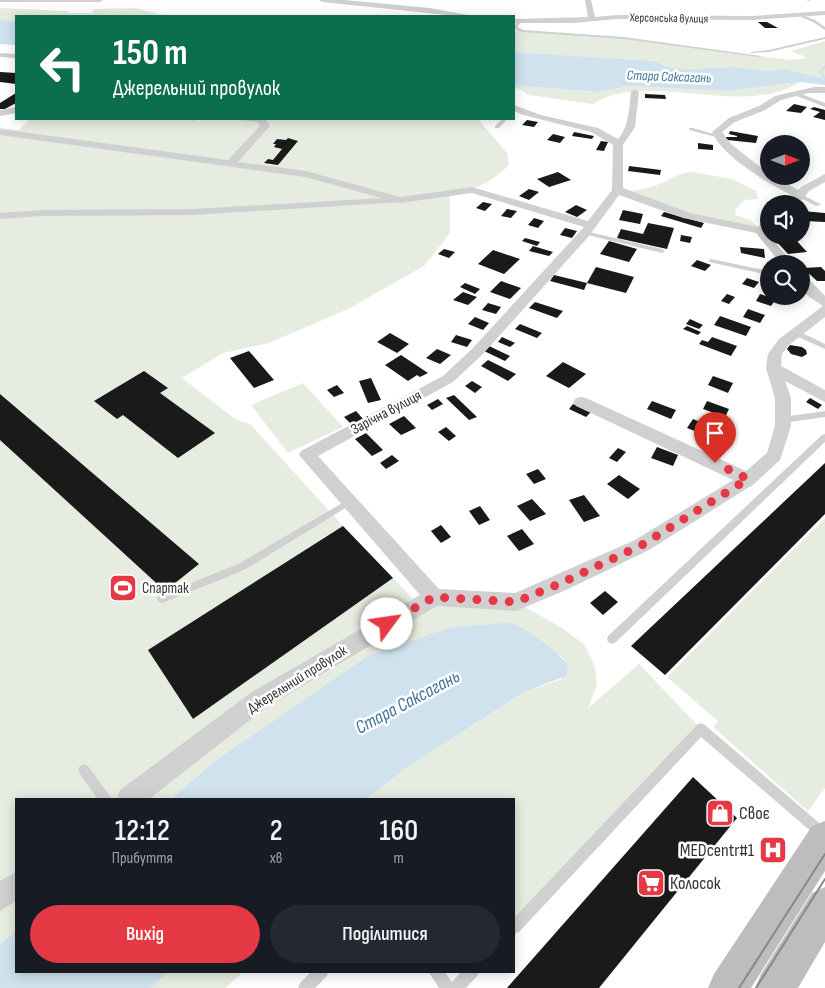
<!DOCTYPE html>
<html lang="uk">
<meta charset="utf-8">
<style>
:root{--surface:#171b24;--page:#242831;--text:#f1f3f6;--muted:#9ea1a6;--accent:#e63946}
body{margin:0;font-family:"Sofia Sans Condensed",sans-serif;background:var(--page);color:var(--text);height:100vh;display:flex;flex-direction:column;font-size:19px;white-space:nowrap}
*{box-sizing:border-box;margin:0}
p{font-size:16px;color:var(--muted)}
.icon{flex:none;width:28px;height:28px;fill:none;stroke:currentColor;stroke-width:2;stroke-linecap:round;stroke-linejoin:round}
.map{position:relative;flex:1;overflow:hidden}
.sheet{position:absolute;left:15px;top:798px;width:500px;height:175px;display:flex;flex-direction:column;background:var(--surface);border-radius:0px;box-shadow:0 2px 12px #0003}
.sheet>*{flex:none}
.top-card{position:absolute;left:15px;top:15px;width:500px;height:105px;border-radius:0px;box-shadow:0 2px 12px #0003;background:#0b6e4f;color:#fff;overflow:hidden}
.needle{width:32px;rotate:90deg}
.buttons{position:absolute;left:760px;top:135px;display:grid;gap:10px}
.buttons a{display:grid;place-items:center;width:50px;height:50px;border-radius:50%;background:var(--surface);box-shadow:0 2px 12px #0003;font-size:25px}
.pin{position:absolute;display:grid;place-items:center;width:42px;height:42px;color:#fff;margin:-51px -21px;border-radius:50% 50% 50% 0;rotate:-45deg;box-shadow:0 0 5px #0007}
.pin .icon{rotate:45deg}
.me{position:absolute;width:55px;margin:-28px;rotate:59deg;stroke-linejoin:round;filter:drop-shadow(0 0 4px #0008)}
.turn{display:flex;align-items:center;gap:18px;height:105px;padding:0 15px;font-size:22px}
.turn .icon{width:65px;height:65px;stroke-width:2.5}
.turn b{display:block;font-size:35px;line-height:42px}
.eta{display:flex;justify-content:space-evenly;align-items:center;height:85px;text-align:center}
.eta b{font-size:30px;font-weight:600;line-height:35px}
.primary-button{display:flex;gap:10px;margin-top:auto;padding:10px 15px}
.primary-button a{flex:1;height:58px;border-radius:30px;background:var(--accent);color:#fff;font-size:20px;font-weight:600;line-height:58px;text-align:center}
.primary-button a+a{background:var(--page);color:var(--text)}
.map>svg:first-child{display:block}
</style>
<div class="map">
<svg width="825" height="988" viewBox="0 0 825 988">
<rect width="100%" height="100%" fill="#fff"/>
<g fill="#e6ecdf">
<path d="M0 8 69 11 68 13H91L94 9 136 8 165 16H16V21L0 20Z"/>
<path d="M514 30 624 38 790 60 808 58 791 51 825 41V78L784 69 770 71 734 67 685 69 667 67 655 61 514 52Z"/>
<path d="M800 82C741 119 647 69 593 104L529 95 514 87V85L600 92 628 86 729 91Z"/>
<path d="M30 119H187L200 121 205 119H478L507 153 509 165C489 184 477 189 450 192V233L424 266 348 309 269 343 223 353 182 378 235 419 251 425 343 526 419 605 516 602 562 628 585 645 595 667 597 685 588 708 639 664 701 729 514 927V799H366L406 768 524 692 562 679 564 659 533 635 489 624 451 627 368 657 215 761 171 799H16V931L0 944V128L19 130Z"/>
<path d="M691 172 732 179 756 191 758 199 744 200 735 210 736 215 750 220 757 226 756 229 726 225 624 193C635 190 647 189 657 185 671 180 674 174 691 172Z"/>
<path d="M303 383 343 427 288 453 251 405Z"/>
<path d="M825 518V788L808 811 713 727 718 721 667 677Z"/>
<path d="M169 971H244L225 988H151Z"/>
</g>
<g fill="#cfe2ee">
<path d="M0 20 16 21V45L0 44Z"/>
<path d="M514 52 655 61 667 67 685 69 734 67 770 71 784 69 825 78V85L800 82 729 91 628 86 600 92 522 86 514 85Z"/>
<path d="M489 624C496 624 506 622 513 624 526 628 566 656 568 668L566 676 524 692 406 768 366 799H171L215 761 368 656 451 627Z"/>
<path d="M16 931V971H169L151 988H0V944Z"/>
</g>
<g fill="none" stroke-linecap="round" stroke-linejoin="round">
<path stroke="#cfe2ee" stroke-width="2.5" d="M825 67 820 72 825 78"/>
</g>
<g fill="#1a1a1a">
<path d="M758 22H767L778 28H765Z"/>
<path d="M0 72 16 73V84L0 82Z"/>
<path d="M16 93V103L5 109H0V103Z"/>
<path d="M645 94 665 95 666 99 645 98Z"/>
<path d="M794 104 807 107 801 113 786 111Z"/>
<path d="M814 107 825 110V120L813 117 820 112 810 109Z"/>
<path d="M527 120 538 122 534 127 522 125Z"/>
<path d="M730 131 758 136 756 143 727 140 725 137H737V136L729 134Z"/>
<path d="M574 132 594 136 592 139 572 136Z"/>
<path d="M553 134 565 137 560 143 547 140Z"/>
<path d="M288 138 298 141 278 165 264 163 268 159 273 160 282 149 274 147 276 144H273L277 139 286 140Z"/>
<path d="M601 141 608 142 604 151 596 150Z"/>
<path d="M698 143 713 145V150L698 149Z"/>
<path d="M629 166 661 170 660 175 628 171Z"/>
<path d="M558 172 571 180 549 187 537 179Z"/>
<path d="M529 189 539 192 529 200 519 196Z"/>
<path d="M483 202 492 204 485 211 476 208Z"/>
<path d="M576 205 587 210 577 217 565 212Z"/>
<path d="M507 209 517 211 511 218 501 216Z"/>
<path d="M623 210 643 214 640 224 619 220Z"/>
<path d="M802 211 825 213V222L805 221Z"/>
<path d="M664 212 704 223 701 228 661 216Z"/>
<path d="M534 218 544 221 538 228 528 225Z"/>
<path d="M648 223 674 228 667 249 617 238 621 229 643 234Z"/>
<path d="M565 228 577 231 572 238 560 235Z"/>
<path d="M681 235 692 237 690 243 680 241Z"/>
<path d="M525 238 540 242 537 246 522 241Z"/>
<path d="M796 240 807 252 788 254 777 242Z"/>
<path d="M609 241 637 249 629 262 600 254Z"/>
<path d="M533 246 553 252 549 256 529 251Z"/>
<path d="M740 247 764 249 765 258 741 253Z"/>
<path d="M444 249 455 252 449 258 438 254Z"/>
<path d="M493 250 520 259 504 274 478 264Z"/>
<path d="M697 260 711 265 705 271 691 266Z"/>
<path d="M596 267 634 277 626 293 587 283Z"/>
<path d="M821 267 825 271V281H817L803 268Z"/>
<path d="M554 275 587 283 584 290 550 281Z"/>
<path d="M747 278 759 282 754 288 742 284Z"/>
<path d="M501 281 521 288 510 299 490 292Z"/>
<path d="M465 283 480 289 475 294 460 287Z"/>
<path d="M463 292 477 297 468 305 453 300Z"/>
<path d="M727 294 735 297 729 304 721 301Z"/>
<path d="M760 294 776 299 771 306 756 301Z"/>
<path d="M535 302 563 311 557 318 529 308Z"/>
<path d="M488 303 501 307 496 314 482 310Z"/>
<path d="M748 309 765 315 760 323 743 317Z"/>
<path d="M720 316 751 327 746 336 714 325Z"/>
<path d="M475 317 489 323 483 330 468 324Z"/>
<path d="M690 319 703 325 699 329 686 324Z"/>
<path d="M520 324 542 333 537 338 515 329Z"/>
<path d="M687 326 701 332 698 335 683 329Z"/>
<path d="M390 333 409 344 397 353 377 342Z"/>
<path d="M456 335 472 340 467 347 451 342Z"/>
<path d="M502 337 515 343 510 347 498 342Z"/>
<path d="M712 337 737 346 731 356 699 344 702 340 708 342Z"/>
<path d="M790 345 802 347 806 350 807 354 802 357 791 354 787 349Z"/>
<path d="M489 346 510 356 505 361 484 351Z"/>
<path d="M437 349 451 355 440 364 426 358Z"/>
<path d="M249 351 274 380 254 388 230 358Z"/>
<path d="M401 355 428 373 420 377 417 375 408 381 385 365Z"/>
<path d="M488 360 516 374 508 381 481 366Z"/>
<path d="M563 362 586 374 569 388 546 376Z"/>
<path d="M144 371 168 388 160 393 215 433 178 458 123 415 117 419 94 401Z"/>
<path d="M713 376 733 383 728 393 708 385Z"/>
<path d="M371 378 381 400 368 403 359 381Z"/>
<path d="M472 381 482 387 475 393 465 386Z"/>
<path d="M337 385 344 393 334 397 327 390Z"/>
<path d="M0 394 199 564 165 591 0 440Z"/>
<path d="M454 395 477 417 469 420 446 398Z"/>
<path d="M810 398 822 405 818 409 806 402Z"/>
<path d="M438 399 443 404 432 410 427 405Z"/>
<path d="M652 401 676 410 671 419 647 409Z"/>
<path d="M707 401 729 409 725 417 703 409Z"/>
<path d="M573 404 591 412 586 417 569 409Z"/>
<path d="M356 411 364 420 352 425 344 417Z"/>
<path d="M404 416 416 428 401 435 389 424Z"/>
<path d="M693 419 715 428 710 437 687 428Z"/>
<path d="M446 427 456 436 449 441 438 432Z"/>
<path d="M366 433 383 450 372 456 355 439Z"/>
<path d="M657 447 678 455 673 466 651 458Z"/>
<path d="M618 448 626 452 617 462 609 458Z"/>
<path d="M392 455 399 461 386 469 380 463Z"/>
<path d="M825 463V514L665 675 631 646Z"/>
<path d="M538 469 546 479 534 484 526 474Z"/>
<path d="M619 475 640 489 628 499 607 484Z"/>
<path d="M584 495 600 516 584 522 569 500Z"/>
<path d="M532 499 546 514 530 521 517 506Z"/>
<path d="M480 506 490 520 479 525 469 511Z"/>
<path d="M441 525 451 537 441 543 431 531Z"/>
<path d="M343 526 393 578 193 719 148 650Z"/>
<path d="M522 529 534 544 519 551 507 536Z"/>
<path d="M605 591 618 602 603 615 590 603Z"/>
<path d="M693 777 737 818 599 988H507Z"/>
</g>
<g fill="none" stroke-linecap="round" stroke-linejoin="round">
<g fill="#d0d0d0" fill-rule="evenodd">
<path d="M806 0H811L809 1Z"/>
<path d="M802 15 815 20 825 27V30L813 22 801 17Z"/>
<path d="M518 20 521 21 517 27 523 30 624 37 761 56 759 57 624 39 522 32 514 28Z"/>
<path d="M825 37V39L769 52 752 53 750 52 769 50Z"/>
<path d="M237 119H251L262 121 260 122 239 120Z"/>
<path d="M503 119H507L499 128H495V126Z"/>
<path d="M689 128H693L720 136 716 137 689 130Z"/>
<path d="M799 193 820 204 821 205 816 206 797 196 796 195Z"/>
<path d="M585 231 662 249 665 251 662 253 583 234V232Z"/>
<path d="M711 259 769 271V275L709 262V260Z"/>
<path d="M794 331H798L825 344V349L794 335Z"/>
<path d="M825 411V417L783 423 779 420 783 417Z"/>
<path d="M825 434V442L616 642 612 644 608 642 607 639 608 636 822 435Z"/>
<path d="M349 499 352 500 353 502 352 504 244 570 165 602 162 603 159 602 157 599 159 596 238 564Z"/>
<path d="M701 723 705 725 825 828V842L821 840 701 737 519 932 514 934V918L697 725Z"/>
<path d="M84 764 88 766 112 799H98L80 774 78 770 80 766Z"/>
<path d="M312 971H329L327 976 315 988H298L300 983Z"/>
<path d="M428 971H444L452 982 462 971H479L477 976 466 988H439Z"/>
</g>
<g fill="#d0d0d0" fill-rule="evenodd">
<path d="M796 92 825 103V107L794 95 792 94Z"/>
<path d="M400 197 403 198V202L193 215 42 216 0 219V213L42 210 193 209Z"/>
</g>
<g fill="#d0d0d0" fill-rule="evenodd">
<path d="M0 0H103L100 2H0Z"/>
<path d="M319 0H344L430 8 473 16H457L322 2Z"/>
<path d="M585 0H591L595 17 617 15 752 16 825 11V15L752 20 617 19 574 23H514V19L588 17Z"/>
<path d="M0 53 16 54V58L0 57Z"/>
<path d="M814 87H825V93H808L781 100 765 110 735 122 722 132 731 144 769 174V176H773L798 190 801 187 825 174V182L809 191 799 204H788L793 196C769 184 723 157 712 132L729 118 759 106 775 96Z"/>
<path d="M635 89 639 92 635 127 623 145V188L690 213 758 227 764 221 769 220 767 231 769 236 794 264H781L756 233 683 218 619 195 589 236 483 354 453 382 318 456 439 589 515 593 635 540 733 480 576 406 573 402 576 398 581 397 586 398 746 471 767 453 775 426V398L766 368 768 354 779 339 823 306 808 296 801 287V275L806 276 825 296V317L789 345 782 354 781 366 825 390V402L785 381 791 398V426L780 460 754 484 649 550 566 590 516 611 437 606 268 706 149 799H117L120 790 252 692 420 595 299 455 301 451 443 376 473 348 584 227 472 193 400 203 305 177 0 135V129L228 160 260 126 255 119H265L270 126 238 162 306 171 400 197 472 187 588 221 612 190 613 145 591 132 523 115 514 111V105L541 115 598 128 618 139C629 127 629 108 631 92Z"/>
<path d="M16 107V113L0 116V110Z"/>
<path d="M16 872V901L0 911V881Z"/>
</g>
<g fill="#bdbdbd" fill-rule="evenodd">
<path d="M825 821V871L751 988H708L714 974 812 826Z"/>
<path d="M825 887V942L798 988H755L761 974 812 893Z"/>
</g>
<g stroke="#888" stroke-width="2">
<path d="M739 988 825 854"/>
<path d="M756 988 825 879"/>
</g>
</g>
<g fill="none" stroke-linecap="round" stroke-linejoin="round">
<path stroke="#e63946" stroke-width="9" stroke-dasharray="0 16.2" d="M387 624 434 597 516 602 559 584 642 545 748 479 715 463"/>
</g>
<defs>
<g id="stadium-square" transform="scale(1.4375)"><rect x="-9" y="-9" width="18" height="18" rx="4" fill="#e63946" stroke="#fff"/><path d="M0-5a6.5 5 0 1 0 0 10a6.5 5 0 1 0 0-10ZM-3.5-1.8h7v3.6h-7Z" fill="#fff"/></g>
<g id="shop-square" transform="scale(1.4375)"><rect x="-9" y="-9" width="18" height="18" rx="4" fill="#e63946" stroke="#fff"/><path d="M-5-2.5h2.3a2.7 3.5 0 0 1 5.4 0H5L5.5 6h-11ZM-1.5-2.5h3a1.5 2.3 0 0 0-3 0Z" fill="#fff"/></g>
<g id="hospital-square" transform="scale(1.4375)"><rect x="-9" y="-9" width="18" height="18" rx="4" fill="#e63946" stroke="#fff"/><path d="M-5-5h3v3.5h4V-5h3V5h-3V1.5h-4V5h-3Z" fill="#fff"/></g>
<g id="supermarket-square" transform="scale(1.4375)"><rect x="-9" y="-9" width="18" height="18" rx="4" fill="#e63946" stroke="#fff"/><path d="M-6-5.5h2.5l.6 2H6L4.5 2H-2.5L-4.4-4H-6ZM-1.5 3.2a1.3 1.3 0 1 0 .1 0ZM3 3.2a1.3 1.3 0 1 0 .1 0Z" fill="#fff"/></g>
</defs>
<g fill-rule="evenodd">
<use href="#stadium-square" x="123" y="588"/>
<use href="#shop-square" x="720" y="813"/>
<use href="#hospital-square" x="773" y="850"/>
<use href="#supermarket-square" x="651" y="883"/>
</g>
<g text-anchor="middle" stroke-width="5" stroke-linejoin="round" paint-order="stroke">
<g font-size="12" fill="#333" stroke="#fff">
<text transform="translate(669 18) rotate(1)" y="4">Херсонська вулиця</text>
</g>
<g font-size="14" font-style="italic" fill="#3f7597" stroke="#fff">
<text transform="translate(669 76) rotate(2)" y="5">Стара Саксагань</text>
</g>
<g font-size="15" fill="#333" stroke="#fff">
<text transform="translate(386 412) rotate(-28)" y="5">Зарічна вулиця</text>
<text transform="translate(297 679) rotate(-32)" y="5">Джерельний провулок</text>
</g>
<g font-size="15" fill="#333" stroke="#fff" text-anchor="start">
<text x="142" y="593">Спартак</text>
</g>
<g font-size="18" fill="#333" stroke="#fff" text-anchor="start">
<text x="739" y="819">Своє</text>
<text x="754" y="856" text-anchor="end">MEDcentr#1</text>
<text x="670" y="889">Колосок</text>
</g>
<g font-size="19" font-style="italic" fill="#3f7597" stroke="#fff">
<text transform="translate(407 701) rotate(-28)" y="7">Стара Саксагань</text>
</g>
</g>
</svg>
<div class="buttons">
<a><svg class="needle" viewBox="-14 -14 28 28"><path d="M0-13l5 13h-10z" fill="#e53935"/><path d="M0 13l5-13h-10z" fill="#9ea1a6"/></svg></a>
<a><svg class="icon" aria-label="sound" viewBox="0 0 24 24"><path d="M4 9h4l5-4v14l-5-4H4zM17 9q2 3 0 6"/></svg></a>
<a><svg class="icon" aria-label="search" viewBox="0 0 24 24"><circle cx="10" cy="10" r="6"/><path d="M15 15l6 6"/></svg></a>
</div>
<div class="pin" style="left:715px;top:463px;background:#d93025"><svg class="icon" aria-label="arrive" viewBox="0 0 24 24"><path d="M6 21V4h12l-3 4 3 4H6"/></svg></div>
<svg class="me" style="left:387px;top:624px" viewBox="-20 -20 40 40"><circle r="19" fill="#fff"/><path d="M0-13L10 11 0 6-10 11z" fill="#e63946"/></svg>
<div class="top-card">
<div class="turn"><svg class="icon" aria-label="left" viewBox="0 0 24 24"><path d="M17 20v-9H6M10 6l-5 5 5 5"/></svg><div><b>150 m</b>Джерельний провулок</div></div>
</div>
<section class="sheet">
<div class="eta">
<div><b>12:12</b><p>Прибуття</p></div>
<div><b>2</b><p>хв</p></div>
<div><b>160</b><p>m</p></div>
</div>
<div class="primary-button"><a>Вихід</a><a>Поділитися</a></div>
</section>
</div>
